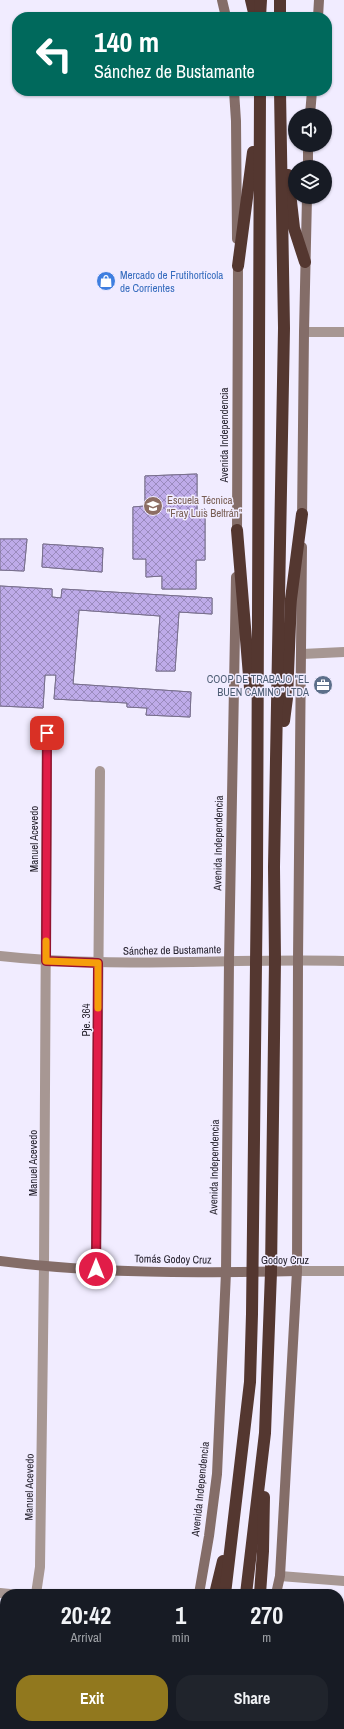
<!DOCTYPE html>
<meta charset="utf-8">
<style>
:root{--surface:#171b24;--page:#20242c;--text:#f1f3f6;--muted:#9ea1a6;--accent:#91781e}
body{margin:0;font-family:"Archivo Narrow",sans-serif;background:var(--page);color:var(--text);height:100vh;display:flex;flex-direction:column;font-size:15px;white-space:nowrap}
*{box-sizing:border-box;margin:0}
p{font-size:13px;color:var(--muted)}
.icon{flex:none;width:22px;height:22px;fill:none;stroke:currentColor;stroke-width:2;stroke-linecap:round;stroke-linejoin:round}
.map{position:relative;flex:1;overflow:hidden}
.sheet{position:absolute;left:0px;top:1589px;width:344px;height:140px;display:flex;flex-direction:column;background:var(--surface);border-radius:16px 16px 0 0;box-shadow:0 1px 3px #0004}
.sheet>*{flex:none}
.banner{position:absolute;left:12px;top:12px;width:320px;height:84px;border-radius:16px;box-shadow:0 1px 3px #0004;background:#00695c;color:#fff;overflow:hidden}
.buttons{position:absolute;left:288px;top:108px;display:grid;gap:8px}
.buttons a{display:grid;place-items:center;width:44px;height:44px;border-radius:50%;background:var(--surface);box-shadow:0 1px 3px #0004;font-size:20px}
.pin{position:absolute;display:grid;place-items:center;width:34px;height:34px;color:#fff;margin:-17px;border-radius:8px;box-shadow:0 2px 6px #0006}
.me{position:absolute;width:44px;margin:-22px;rotate:0deg;stroke-linejoin:round;filter:drop-shadow(0 0 3px #0008)}
.turn{display:flex;align-items:center;gap:14px;height:84px;padding:0 16px;font-size:18px}
.turn .icon{width:52px;height:52px;stroke-width:2.5}
.turn b{display:block;font-size:28px;line-height:34px}
.eta{display:flex;justify-content:space-evenly;align-items:center;height:68px;text-align:center}
.eta b{font-size:24px;font-weight:800;line-height:28px}
.action{display:flex;gap:8px;margin-top:auto;padding:8px 16px}
.action a{flex:1;height:46px;border-radius:16px;background:var(--accent);color:#fff;font-size:16px;font-weight:800;line-height:46px;text-align:center}
.action a+a{background:var(--page);color:var(--text)}
.map>svg:first-child{display:block}
</style>
<div class="map">
<svg width="344" height="1729" viewBox="0 0 344 1729">
<defs>
<pattern id="building-cross-hatch" width="8" height="8" patternUnits="userSpaceOnUse"><rect width="8" height="8" fill="#beabe9"/><path d="M0 0l8 8M0 8l8-8" fill="none" stroke="#9a8bbd"/></pattern>
</defs>
<rect width="100%" height="100%" fill="#f1ecff"/>
<g fill="url(#building-cross-hatch)" stroke="#79708d" fill-rule="evenodd">
<path d="M197 474V511L205 509V560H196V589H162V576L146 577V559H133V507L145 506V476Z"/>
<path d="M197 474V511L205 509V560H196V589H162V576L146 577V559H133V507L145 506V476Z"/>
<path d="M0 539H27L24 571 0 570Z"/>
<path d="M0 539H27L24 571 0 570Z"/>
<path d="M43 544 103 548 102 572 42 567Z"/>
<path d="M43 544 103 548 102 572 42 567Z"/>
<path d="M0 586 52 589V597L61 598 62 589 212 598V614L179 612 175 671H156L160 616 79 610 73 684 191 692 190 717 146 715 147 708 127 707V703L54 699 56 675H45L43 708 0 706ZM50 612 60 613 56 664 46 663Z"/>
<path d="M0 586 52 589V597L61 598 62 589 212 598V614L179 612 175 671H156L160 616 79 610 73 684 191 692 190 717 146 715 147 708 127 707V703L54 699 56 675H45L43 708 0 706Z"/>
</g>
<g fill="none" stroke-linecap="round" stroke-linejoin="round">
<g stroke="#a79793" stroke-width="10">
<path d="M304 332H344"/>
<path d="M302 654 344 652"/>
<path d="M0 956C114 969 229 958 344 961"/>
<path d="M96 1269 100 771"/>
<path d="M297 1271H344"/>
<path d="M280 1576 344 1581"/>
<path d="M0 1593 10 1594"/>
<path d="M36 1594 40 1567 44 1266 47 733"/>
<path d="M2 1729 5 1717"/>
</g>
<g stroke="#846d68" stroke-width="10">
<path d="M222 0 226 17"/>
<path d="M318 17 319 0"/>
<path d="M234 91 236 121 237 239"/>
<path d="M310 115 312 91"/>
<path d="M308 167V145"/>
<path d="M302 521 304 332 307 197"/>
<path d="M237 537 238 259"/>
<path d="M0 1261C98 1274 198 1273 297 1271"/>
<path d="M199 1594 209 1536 217 1474 226 1272 229 961 236 577"/>
<path d="M276 1594 280 1576 297 1271 298 960 302 547"/>
<path d="M176 1729 177 1724"/>
<path d="M242 1729 243 1724"/>
</g>
<g stroke="#543730" stroke-width="12">
<path d="M251 0 255 17"/>
<path d="M280 0V17"/>
<path d="M260 17 261 0"/>
<path d="M288 175 294 228 305 262"/>
<path d="M238 266 253 152"/>
<path d="M237 530 250 688"/>
<path d="M284 721 287 698 291 599 302 514"/>
<path d="M215 1594 223 1561"/>
<path d="M225 1594 250 1382 252 1314 257 876 260 91"/>
<path d="M246 1594 265 1433 271 1272 275 960 274 867 284 328 280 91"/>
<path d="M260 1594 263 1551 264 1497"/>
<path d="M200 1729 201 1724"/>
<path d="M220 1729 221 1724"/>
</g>
</g>
<g fill="none" stroke-linecap="round" stroke-linejoin="round">
<g stroke="#92132f" stroke-width="10">
<path id="route" d="M47 733 46 961 98 963 96 1269"/>
</g>
<use href="#route" stroke="#e11d48" stroke-width="7"/>
<path stroke="#f59e0b" stroke-width="7" d="M46 941V961L98 963V1008"/>
</g>
<defs>
<g id="shop-disc" transform="scale(1)"><circle r="9.5" fill="#3f7fe0" stroke="#f1ecff"/><path d="M-5-2.5h2.3a2.7 3.5 0 0 1 5.4 0H5L5.5 6h-11ZM-1.5-2.5h3a1.5 2.3 0 0 0-3 0Z" fill="#fff"/></g>
<g id="school-disc" transform="scale(1)"><circle r="9.5" fill="#8d6e63" stroke="#f1ecff"/><path d="M0-5L7-2L0 1L-7-2ZM-4 1L0 2.5L4 1V4Q0 6-4 4Z" fill="#fff"/></g>
<g id="office-disc" transform="scale(1)"><circle r="9.5" fill="#5c6f8a" stroke="#f1ecff"/><path d="M-6-3h4V-5.5h4V-3h4V5H-6ZM-1-4.5V-3h2v-1.5ZM-6 0V1H6V0Z" fill="#fff"/></g>
</defs>
<g fill-rule="evenodd">
<use href="#shop-disc" x="106" y="281"/>
<use href="#school-disc" x="153" y="506"/>
<use href="#office-disc" x="323" y="685"/>
</g>
<g text-anchor="middle" stroke-width="3" stroke-linejoin="round" paint-order="stroke">
<g font-size="11" fill="#366cbe" stroke="#f1ecff" text-anchor="start">
<text x="120" y="279">Mercado de Frutihortícola<tspan x="120" dy="13">de Corrientes</tspan></text>
</g>
<g font-size="11" fill="#27232f" stroke="#f1ecff">
<text transform="translate(224 435) rotate(-90)" y="4">Avenida Independencia</text>
<text transform="translate(34 839) rotate(-90)" y="4">Manuel Acevedo</text>
<text transform="translate(218 843) rotate(-89)" y="4">Avenida Independencia</text>
<text transform="translate(172 950) rotate(-1)" y="4">Sánchez de Bustamante</text>
<text transform="translate(86 1020) rotate(-90)" y="4">Pje. 364</text>
<text transform="translate(33 1163) rotate(-90)" y="4">Manuel Acevedo</text>
<text transform="translate(214 1167) rotate(-89)" y="4">Avenida Independencia</text>
<text transform="translate(173 1259) rotate(1)" y="4">Tomás Godoy Cruz</text>
<text x="285" y="1264">Godoy Cruz</text>
<text transform="translate(29 1487) rotate(-89)" y="4">Manuel Acevedo</text>
<text transform="translate(200 1489) rotate(-84)" y="4">Avenida Independencia</text>
</g>
<g font-size="11" fill="#785e54" stroke="#f1ecff" text-anchor="start">
<text x="167" y="504">Escuela Técnica<tspan x="167" dy="13">"Fray Luis Beltrán"</tspan></text>
</g>
<g font-size="11" fill="#4e5e75" stroke="#f1ecff" text-anchor="end">
<text x="309" y="683">COOP DE TRABAJO "EL<tspan x="309" dy="13">BUEN CAMINO" LTDA</tspan></text>
</g>
</g>
</svg>
<div class="buttons">
<a><svg class="icon" aria-label="sound" viewBox="0 0 24 24"><path d="M4 9h4l5-4v14l-5-4H4zM17 9q2 3 0 6"/></svg></a>
<a><svg class="icon" aria-label="layers" viewBox="0 0 24 24"><path d="M12 4l9 5-9 5-9-5zM3 14l9 5 9-5"/></svg></a>
</div>
<div class="pin" style="left:47px;top:733px;background:#d93025"><svg class="icon" aria-label="arrive" viewBox="0 0 24 24"><path d="M6 21V4h12l-3 4 3 4H6"/></svg></div>
<svg class="me" style="left:96px;top:1269px" viewBox="-20 -20 40 40"><circle r="17" fill="#e11d48" stroke="#fff" stroke-width="3"/><path d="M0-11L8 9 0 5-8 9z" fill="#fff"/></svg>
<div class="banner">
<div class="turn"><svg class="icon" aria-label="left" viewBox="0 0 24 24"><path d="M17 20v-9H6M10 6l-5 5 5 5"/></svg><div><b>140 m</b>Sánchez de Bustamante</div></div>
</div>
<section class="sheet">
<div class="eta">
<div><b>20:42</b><p>Arrival</p></div>
<div><b>1</b><p>min</p></div>
<div><b>270</b><p>m</p></div>
</div>
<div class="action"><a>Exit</a><a>Share</a></div>
</section>
</div>
